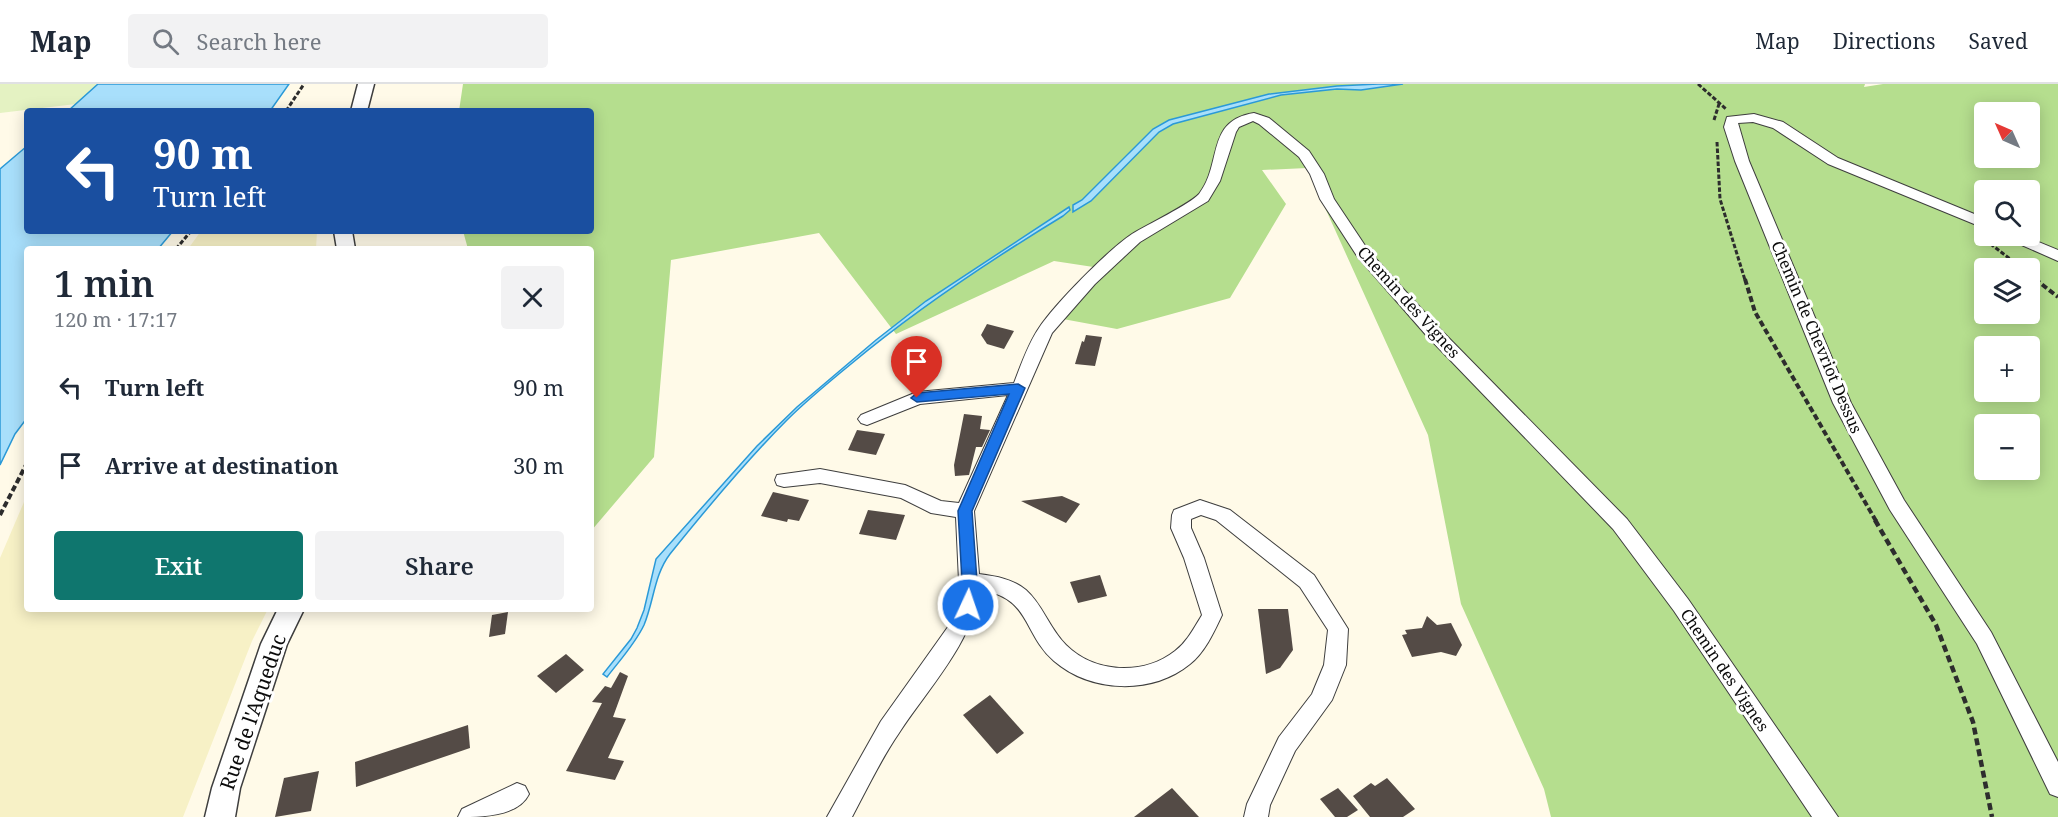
<!DOCTYPE html>
<meta charset="utf-8">
<style>
:root{--surface:#fff;--page:#f2f2f3;--text:#1f2937;--muted:#747a83;--line:#e0e1e3;--accent:#0f766e}
body{margin:0;font-family:"Noto Serif",serif;background:var(--page);color:var(--text);height:100vh;display:flex;flex-direction:column;font-size:22px;white-space:nowrap}
*{box-sizing:border-box;margin:0}
p{font-size:20px;color:var(--muted)}
.icon{flex:none;width:33px;height:33px;fill:none;stroke:currentColor;stroke-width:2;stroke-linecap:round;stroke-linejoin:round}
.map{position:relative;flex:1;overflow:hidden}
.details{position:absolute;left:24px;top:162px;width:570px;height:366px;display:flex;flex-direction:column;background:var(--surface);border-radius:6px;box-shadow:0 3px 15px #0003}
.details>*{flex:none}
.top-card{position:absolute;left:24px;top:24px;width:570px;height:126px;border-radius:6px;box-shadow:0 3px 15px #0003;background:#1a4fa0;color:#fff;overflow:hidden}
.needle{width:39px;rotate:315deg}
.controls{position:absolute;left:1974px;top:18px;display:grid;gap:12px}
.controls a{display:grid;place-items:center;width:66px;height:66px;border-radius:6px;background:var(--surface);box-shadow:0 3px 15px #0003;font-size:30px}
.pin{position:absolute;display:grid;place-items:center;width:51px;height:51px;color:#fff;margin:-62px -26px;border-radius:50% 50% 50% 0;rotate:-45deg;box-shadow:0 0 6px #0007}
.pin .icon{rotate:45deg}
.me{position:absolute;width:66px;margin:-33px;rotate:3deg;stroke-linejoin:round;filter:drop-shadow(0 0 4px #0008)}
.turn{display:flex;align-items:center;gap:21px;height:126px;padding:0 30px;font-size:27px}
.turn .icon{width:78px;height:78px;stroke-width:2.5}
.turn b{display:block;font-size:42px;line-height:51px}
.round{display:grid;place-items:center;flex:none;width:63px;height:63px;border-radius:6px;background:var(--page)}
.overview{display:flex;align-items:center;justify-content:space-between;height:102px;padding:0 30px}
h1{font-size:36px;font-weight:600;line-height:45px}
.primary-button{display:flex;gap:12px;margin-top:auto;padding:12px 30px}
.primary-button a{flex:1;height:69px;border-radius:6px;background:var(--accent);color:#fff;font-size:24px;font-weight:600;line-height:69px;text-align:center}
.primary-button a+a{background:var(--page);color:var(--text)}
ul{padding:0;list-style:none}
li{display:flex;align-items:center;gap:18px;height:78px;padding:0 30px}
li div{flex:1}
li b{display:block;font-size:22px}
li em{font-style:normal}
header{display:flex;align-items:center;gap:36px;box-sizing:border-box;height:84px;padding:0 30px;background:var(--surface);border-bottom:2px solid var(--line)}
header strong{font-size:28px}
nav{display:flex;gap:33px;margin-inline-start:auto;font-size:21px}
.search{width:420px;height:54px;background:var(--page);display:flex;align-items:center;gap:15px;box-sizing:border-box;padding:0 21px;border-radius:6px;color:var(--muted);font-size:22px}
.map>svg:first-child{display:block}
</style>
<header>
<strong>Map</strong>
<div class="search"><svg class="icon" aria-label="search" viewBox="0 0 24 24"><circle cx="10" cy="10" r="6"/><path d="M15 15l6 6"/></svg>Search here</div>
<nav><a>Map</a><a>Directions</a><a>Saved</a></nav>
</header>
<div class="map">
<svg width="2058" height="733" viewBox="0 0 2058 733">
<rect width="100%" height="100%" fill="#fffae8"/>
<g fill="#f7f1c6">
<path d="M201 147H317L316 165H188Z"/>
<path d="M27 411V525H268L252 557 183 733H0V474Z"/>
</g>
<path fill="#b5de8e" fill-rule="evenodd" d="M463 0H1865L1864 3 1883 0H2058V733H1551L1544 705 1461 520 1428 351 1307 84 1262 86 1286 120 1230 214 1117 245 1063 235 1100 184 1054 177 896 250 819 149 671 176 654 373 591 447V165H468L463 147H591V27H459ZM1984 28H2030V74H1984ZM1984 106H2030V152H1984ZM1984 184H2030V230H1984ZM1984 262H2030V308H1984ZM1984 340H2030V386H1984Z"/>
<path fill="#e4f2c2" d="M0 0H98L76 20 0 29Z"/>
<g fill="#a8dffb" stroke="#2a99d7" stroke-width="1.5">
<path d="M98 0H289L270 27H68Z"/>
<path d="M1378 0H1403L1361 6 1337 5 1281 11 1173 40 1159 48 1091 117 1073 128V121L1082 116 1153 45 1169 36 1269 10 1337 2Z"/>
<path d="M27 62V147H173L158 165H27V334L15 350 0 381V85Z"/>
<path d="M1069 123 1070 126 1063 132C989 177 918 224 851 280 829 298 807 316 787 336 745 378 707 424 670 470 654 491 654 517 644 541 635 560 620 576 607 593L603 590 631 555 637 544 644 526 656 475 757 362 797 323 876 256 926 217Z"/>
</g>
<g fill="#544b46">
<path d="M987 240 1014 247 1004 265 987 260 981 251Z"/>
<path d="M1086 251 1102 253 1095 282 1075 280 1082 257 1084 258Z"/>
<path d="M964 330 982 332 980 345 990 346 982 363H976L969 391 955 392 954 381Z"/>
<path d="M857 346 885 350 876 371 848 366Z"/>
<path d="M773 408 809 416 799 437 788 435 787 438 761 432Z"/>
<path d="M1062 412 1080 420 1066 439 1021 417Z"/>
<path d="M868 426 905 431 896 456 859 450Z"/>
<path d="M1100 491 1107 512 1078 519 1070 498Z"/>
<path d="M1258 525H1288L1293 566 1280 584 1266 590Z"/>
<path d="M508 528 505 550 489 553 492 531Z"/>
<path d="M1427 532 1437 541 1451 539 1462 561 1456 572 1441 568 1412 573 1402 551 1407 550 1405 546 1422 544Z"/>
<path d="M566 570 584 586 556 609 537 592Z"/>
<path d="M620 588 628 592 613 633 626 635 608 674 624 677 615 696 566 687 602 619 592 618 605 602 611 604Z"/>
<path d="M990 611 1024 649 997 670 963 631Z"/>
<path d="M468 641 470 664 356 703 355 678Z"/>
<path d="M319 687 311 727 275 733 284 694Z"/>
<path d="M1387 694 1415 725 1403 733H1370L1353 712 1371 699 1375 702Z"/>
<path d="M1172 704 1199 733H1134Z"/>
<path d="M1338 704 1358 726 1347 733H1335L1320 715Z"/>
</g>
<g fill="none" stroke-linecap="round" stroke-linejoin="round">
<g stroke="#3e3e3e" stroke-width="2">
<g id="minor">
<path d="M1254 29 1269 34 1309 67 1324 90 1334 115 1368 166 1438 243 1627 435 1688 515 1838 733H1812L1674 527 1613 445 1426 251 1357 172 1320 115 1310 90 1299 73 1259 40 1253 37 1239 43 1236 48 1220 97 1208 117 1140 158 1095 200 1052 249 974 427 979 490C995 492 1013 495 1026 506 1043 521 1049 544 1066 561 1094 589 1143 592 1175 567 1187 558 1194 544 1202 531L1184 474 1171 444 1172 431 1174 426 1200 416 1230 426 1314 491 1348 545 1346 581 1332 616 1295 667 1270 721 1268 733H1244L1247 720 1279 653 1312 610 1324 581 1328 546 1300 503 1216 436 1201 431 1191 435V444L1204 474 1222 531C1214 548 1205 568 1190 580 1152 611 1091 609 1054 577 1022 549 1031 512 978 506 975 556 926 607 899 649 881 675 867 705 852 733H827L881 637 950 540 957 521 959 497 956 433 931 429 901 414 820 399 784 403 777 401 775 396 777 391 820 385 905 401 941 417 959 419 1008 311 920 320 867 341 861 339 858 335 861 331 917 308 1014 299C1021 281 1028 260 1039 244 1055 220 1108 166 1132 150 1147 141 1190 120 1199 110 1223 79 1205 37 1254 29Z"/>
<path d="M1754 30 1783 38 1838 74 1984 134V143L1979 142 1828 80 1773 44 1753 38 1738 39 1749 77 1851 319 1904 416 1991 548 2058 678V713L2050 710 1977 560 1890 426 1833 319 1735 77 1724 43 1727 33Z"/>
<path d="M2006 152H2024L2058 166V177L2008 155Z"/>
<path d="M517 699 525 702 529 710C518 733 480 733 458 733L462 725Z"/>
</g>
</g>
<g stroke="#3e3e3e" stroke-width="3">
<g id="tertiary">
<path d="M358 0H374L367 27H351Z"/>
<path d="M334 147H352L355 165H337Z"/>
<path d="M278 525H304L287 560 240 704 235 733H205L212 704 261 560Z"/>
</g>
</g>
<g stroke="#2d2d2d" stroke-width="3" stroke-dasharray="4.5 2" stroke-linecap="butt">
<path d="M1698 0 1726 25"/>
<path d="M286 27 304 0"/>
<path d="M1714 36 1719 20"/>
<path d="M1717 58 1720 115 1745 196"/>
<path d="M1980 152 2022 184"/>
<path d="M176 165 191 147"/>
<path d="M2030 191 2037 196"/>
</g>
<g stroke="#2d2d2d" stroke-width="4" stroke-dasharray="6 3" stroke-linecap="butt">
<path d="M1745 195 1755 228 1876 437"/>
<path d="M2035 195 2058 213"/>
<path d="M0 431 27 379"/>
</g>
<path stroke="#2d2d2d" stroke-width="4.5" stroke-dasharray="7 4" stroke-linecap="butt" d="M1875 436 1936 541 1973 638 1992 733"/>
<use href="#minor" fill="#fff" fill-rule="evenodd"/>
<use href="#tertiary" fill="#fff" fill-rule="evenodd"/>
</g>
<path fill="#1a73e8" stroke="#114b97" stroke-width="1.5" d="M1018 300 1025 304 972 427 977 497 973 526 968 528 962 526 960 521 962 497 958 427 1009 310 917 318 911 314 917 309Z"/>
<g text-anchor="middle" stroke-width="6" stroke-linejoin="round" paint-order="stroke">
<g font-size="16" fill="#0b0b0b" stroke="#fff">
<text transform="translate(1409 218) rotate(48)" y="6">Chemin des Vignes</text>
<text transform="translate(1817 253) rotate(67)" y="6">Chemin de Chevriot Dessus</text>
<text transform="translate(1725 586) rotate(56)" y="6">Chemin des Vignes</text>
</g>
<g font-size="20" fill="#0b0b0b" stroke="#fff">
<text transform="translate(253 628) rotate(-71)" y="7">Rue de l'Aqueduc</text>
</g>
</g>
</svg>
<div class="controls">
<a><svg class="needle" viewBox="-14 -14 28 28"><path d="M0-13l5 13h-10z" fill="#e53935"/><path d="M0 13l5-13h-10z" fill="#747a83"/></svg></a>
<a><svg class="icon" aria-label="search" viewBox="0 0 24 24"><circle cx="10" cy="10" r="6"/><path d="M15 15l6 6"/></svg></a>
<a><svg class="icon" aria-label="layers" viewBox="0 0 24 24"><path d="M12 4l9 5-9 5-9-5zM3 14l9 5 9-5"/></svg></a>
<a>+</a>
<a>−</a>
</div>
<div class="pin" style="left:917px;top:314px;background:#d93025"><svg class="icon" aria-label="arrive" viewBox="0 0 24 24"><path d="M6 21V4h12l-3 4 3 4H6"/></svg></div>
<svg class="me" style="left:968px;top:521px" viewBox="-20 -20 40 40"><circle r="17" fill="#1a73e8" stroke="#fff" stroke-width="3"/><path d="M0-11L8 9 0 5-8 9z" fill="#fff"/></svg>
<div class="top-card">
<div class="turn"><svg class="icon" aria-label="left" viewBox="0 0 24 24"><path d="M17 20v-9H6M10 6l-5 5 5 5"/></svg><div><b>90 m</b>Turn left</div></div>
</div>
<section class="details">
<div class="overview"><div><h1>1 min</h1><p>120 m · 17:17</p></div><a class="round"><svg class="icon" aria-label="close" viewBox="0 0 24 24"><path d="M6 6l12 12M18 6L6 18"/></svg></a></div>
<ul>
<li><svg class="icon" aria-label="left" viewBox="0 0 24 24"><path d="M17 20v-9H6M10 6l-5 5 5 5"/></svg><div><b>Turn left</b></div><em>90 m</em></li>
<li><svg class="icon" aria-label="arrive" viewBox="0 0 24 24"><path d="M6 21V4h12l-3 4 3 4H6"/></svg><div><b>Arrive at destination</b></div><em>30 m</em></li>
</ul>
<div class="primary-button"><a>Exit</a><a>Share</a></div>
</section>
</div>
